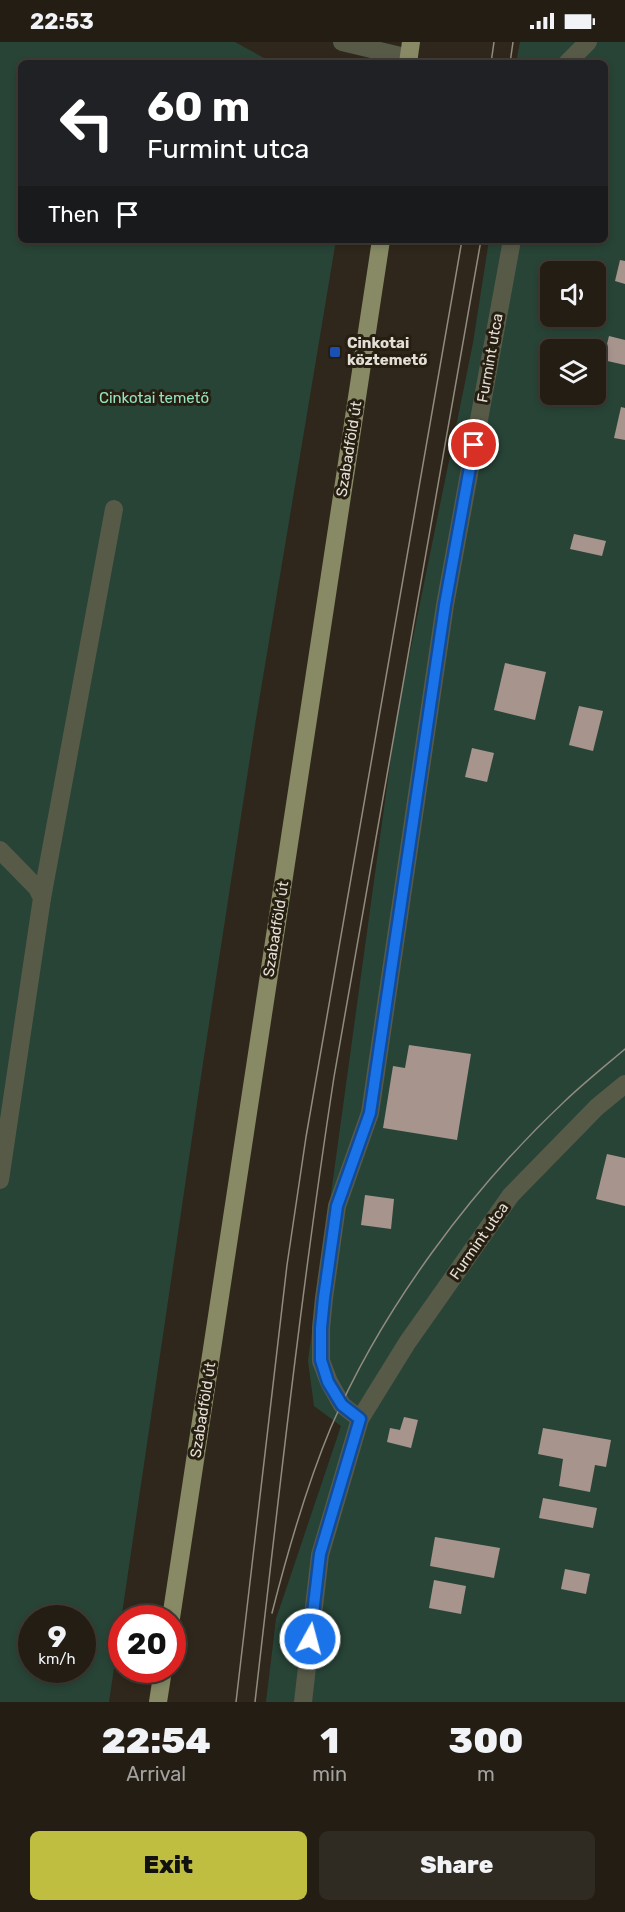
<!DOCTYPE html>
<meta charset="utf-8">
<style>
:root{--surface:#231d14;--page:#2f2a22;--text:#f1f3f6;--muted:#a3a2a0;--line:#403b34;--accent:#bfbe41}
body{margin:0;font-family:Rubik,sans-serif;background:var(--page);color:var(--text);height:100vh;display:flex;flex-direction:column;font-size:22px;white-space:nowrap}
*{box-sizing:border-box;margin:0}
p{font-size:20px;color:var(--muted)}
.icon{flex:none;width:33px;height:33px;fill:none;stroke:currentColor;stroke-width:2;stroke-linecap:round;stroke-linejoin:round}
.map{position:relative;height:1660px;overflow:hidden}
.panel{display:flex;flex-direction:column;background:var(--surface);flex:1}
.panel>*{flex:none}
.hud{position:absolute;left:18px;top:18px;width:590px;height:183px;border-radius:9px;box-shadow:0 3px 9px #0003,0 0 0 2px var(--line);background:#202124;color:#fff;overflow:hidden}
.controls{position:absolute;left:540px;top:219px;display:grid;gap:12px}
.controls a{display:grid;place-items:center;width:66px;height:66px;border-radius:9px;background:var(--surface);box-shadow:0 3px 9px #0003,0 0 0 2px var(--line);font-size:30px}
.speed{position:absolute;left:18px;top:1563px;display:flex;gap:12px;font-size:30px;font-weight:700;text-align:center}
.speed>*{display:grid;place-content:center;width:78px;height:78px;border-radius:50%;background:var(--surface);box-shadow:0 3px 9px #0003,0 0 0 2px var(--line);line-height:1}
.speed small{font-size:15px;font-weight:400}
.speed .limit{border:9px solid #d22;background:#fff;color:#111}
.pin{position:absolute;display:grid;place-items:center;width:51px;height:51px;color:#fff;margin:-26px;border:3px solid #fff;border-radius:50%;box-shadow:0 2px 6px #0007}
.me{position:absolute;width:66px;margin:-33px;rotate:7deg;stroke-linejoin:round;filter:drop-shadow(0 0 4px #0008)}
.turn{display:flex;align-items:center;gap:21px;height:126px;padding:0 30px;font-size:27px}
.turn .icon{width:78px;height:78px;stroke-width:2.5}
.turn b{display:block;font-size:42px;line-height:51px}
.then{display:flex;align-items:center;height:57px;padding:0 30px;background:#0003;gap:12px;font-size:22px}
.eta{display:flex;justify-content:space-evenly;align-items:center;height:102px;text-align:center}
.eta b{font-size:36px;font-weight:800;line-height:42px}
.button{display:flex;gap:12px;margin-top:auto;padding:12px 30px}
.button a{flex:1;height:69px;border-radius:9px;background:var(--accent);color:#111;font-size:24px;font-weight:800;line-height:69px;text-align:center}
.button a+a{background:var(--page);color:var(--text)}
.status{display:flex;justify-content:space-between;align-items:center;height:42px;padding:0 30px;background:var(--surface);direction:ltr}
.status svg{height:16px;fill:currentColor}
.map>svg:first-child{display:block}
</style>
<div class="status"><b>22:53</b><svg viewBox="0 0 49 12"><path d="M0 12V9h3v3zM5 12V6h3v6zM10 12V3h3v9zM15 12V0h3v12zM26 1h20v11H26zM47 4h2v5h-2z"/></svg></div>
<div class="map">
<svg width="625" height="1660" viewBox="0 0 625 1660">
<rect width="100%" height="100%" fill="#2f271b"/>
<g fill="#284437" fill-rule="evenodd">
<path d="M0 0H235L273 21H21V198H336L255 683 203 1021 109 1660H0ZM32 1576H82V1628H32Z"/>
<path d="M520 0H625V1660H266L276 1577 341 1384 314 1364 308 1319 396 679 473 301 489 198H604V21H516ZM550 230H596V274H550ZM550 308H596V352H550Z"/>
</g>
<g fill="#a7948d">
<path d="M620 218 625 219V242L615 239Z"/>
<path d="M609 294 625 298V323L603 318Z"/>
<path d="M621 365 625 366V398L614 396Z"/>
<path d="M574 492 606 499 602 514 570 507Z"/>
<path d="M505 621 546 630 535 678 494 668Z"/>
<path d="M579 664 603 669 593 709 569 703Z"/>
<path d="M472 706 494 711 487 740 465 735Z"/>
<path d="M409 1003 471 1012 457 1098 383 1086 393 1024 405 1026Z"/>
<path d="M607 1112 625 1116V1164L596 1157Z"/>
<path d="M365 1153 394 1157 391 1187 361 1183Z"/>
<path d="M404 1375 418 1378 411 1406 387 1400 390 1386 400 1388Z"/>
<path d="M543 1386 611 1398 606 1425 595 1423 590 1450 559 1444 563 1417 538 1412Z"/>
<path d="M543 1456 597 1466 593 1486 539 1476Z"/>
<path d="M435 1495 500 1506 494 1536 430 1524Z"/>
<path d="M565 1527 590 1532 586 1552 561 1547Z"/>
<path d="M434 1538 466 1544 461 1572 429 1566Z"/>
</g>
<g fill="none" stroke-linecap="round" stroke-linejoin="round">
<g stroke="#585a48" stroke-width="18">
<path d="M342 0 409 16"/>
<path d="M567 21 588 0"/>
<path d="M0 808 37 846 42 856 0 1138"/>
<path d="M42 856 114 467"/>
<path d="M360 1377 342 1363 329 1340 321 1319V1286L324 1256 337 1164 370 1071 445 563 512 198"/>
<path d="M303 1660 320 1513 360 1377 407 1301 511 1153 597 1065 625 1042"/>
</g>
<g stroke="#878a65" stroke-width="18">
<path d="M408 21 411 0"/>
<path d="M171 1576 381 198"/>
<path d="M158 1660 163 1628"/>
</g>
<g stroke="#918b80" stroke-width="1.5">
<path d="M491 21 494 0"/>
<path d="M510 21 513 0"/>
<path d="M272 1571C288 1508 306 1445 331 1385 383 1265 472 1146 566 1058 585 1040 605 1024 625 1007"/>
<path d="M236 1660 287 1223 306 1095 462 198"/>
<path d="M255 1660C279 1451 302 1243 334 1035L481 198"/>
</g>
</g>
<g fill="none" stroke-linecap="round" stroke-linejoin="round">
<g stroke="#114b97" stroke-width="15">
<path id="route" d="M310 1597 320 1512 360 1377 342 1363 328 1340 321 1318V1286L324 1256 337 1164 370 1071 445 563 474 403"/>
</g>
<use href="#route" stroke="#1a73e8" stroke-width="10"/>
</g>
<rect fill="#1a4fb4" stroke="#251e11" stroke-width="2" x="329" y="304" width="12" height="12" rx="3"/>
<g text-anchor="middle" stroke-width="6" stroke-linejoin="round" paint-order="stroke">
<g font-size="15" font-weight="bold" fill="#e4dfd6" stroke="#251e11" text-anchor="start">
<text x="347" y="306">Cinkotai<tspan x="347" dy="17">köztemető</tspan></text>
</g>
<g font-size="15" fill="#e4dfd6" stroke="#251e11">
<text transform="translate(490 316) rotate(-80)" y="5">Furmint utca</text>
<text transform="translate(349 407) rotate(-81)" y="5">Szabadföld út</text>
<text transform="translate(276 887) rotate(-81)" y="5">Szabadföld út</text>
<text transform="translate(479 1199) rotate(-55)" y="5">Furmint utca</text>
<text transform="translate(203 1368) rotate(-81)" y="5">Szabadföld út</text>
</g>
<g font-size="15" fill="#96e3bf" stroke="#251e11">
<text x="154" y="361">Cinkotai temető</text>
</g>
</g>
</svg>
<div class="controls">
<a><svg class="icon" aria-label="sound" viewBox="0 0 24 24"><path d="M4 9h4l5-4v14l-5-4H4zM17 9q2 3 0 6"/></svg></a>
<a><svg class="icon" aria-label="layers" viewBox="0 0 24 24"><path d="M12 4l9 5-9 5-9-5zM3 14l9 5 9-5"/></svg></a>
</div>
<div class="speed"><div>9<small>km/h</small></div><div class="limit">20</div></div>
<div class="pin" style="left:474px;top:403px;background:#d93025"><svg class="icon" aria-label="arrive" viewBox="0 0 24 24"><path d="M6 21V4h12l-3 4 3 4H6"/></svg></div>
<svg class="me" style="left:310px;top:1597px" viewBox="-20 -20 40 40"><circle r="17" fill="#1a73e8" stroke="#fff" stroke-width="3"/><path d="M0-11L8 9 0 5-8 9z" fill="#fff"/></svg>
<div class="hud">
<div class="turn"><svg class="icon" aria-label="left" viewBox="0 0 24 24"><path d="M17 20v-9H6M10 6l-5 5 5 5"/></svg><div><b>60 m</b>Furmint utca</div></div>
<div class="then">Then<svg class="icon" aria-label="arrive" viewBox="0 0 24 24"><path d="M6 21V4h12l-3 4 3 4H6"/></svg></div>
</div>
</div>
<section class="panel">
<div class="eta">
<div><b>22:54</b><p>Arrival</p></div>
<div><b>1</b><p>min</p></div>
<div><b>300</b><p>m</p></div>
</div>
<div class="button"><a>Exit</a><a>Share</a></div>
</section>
